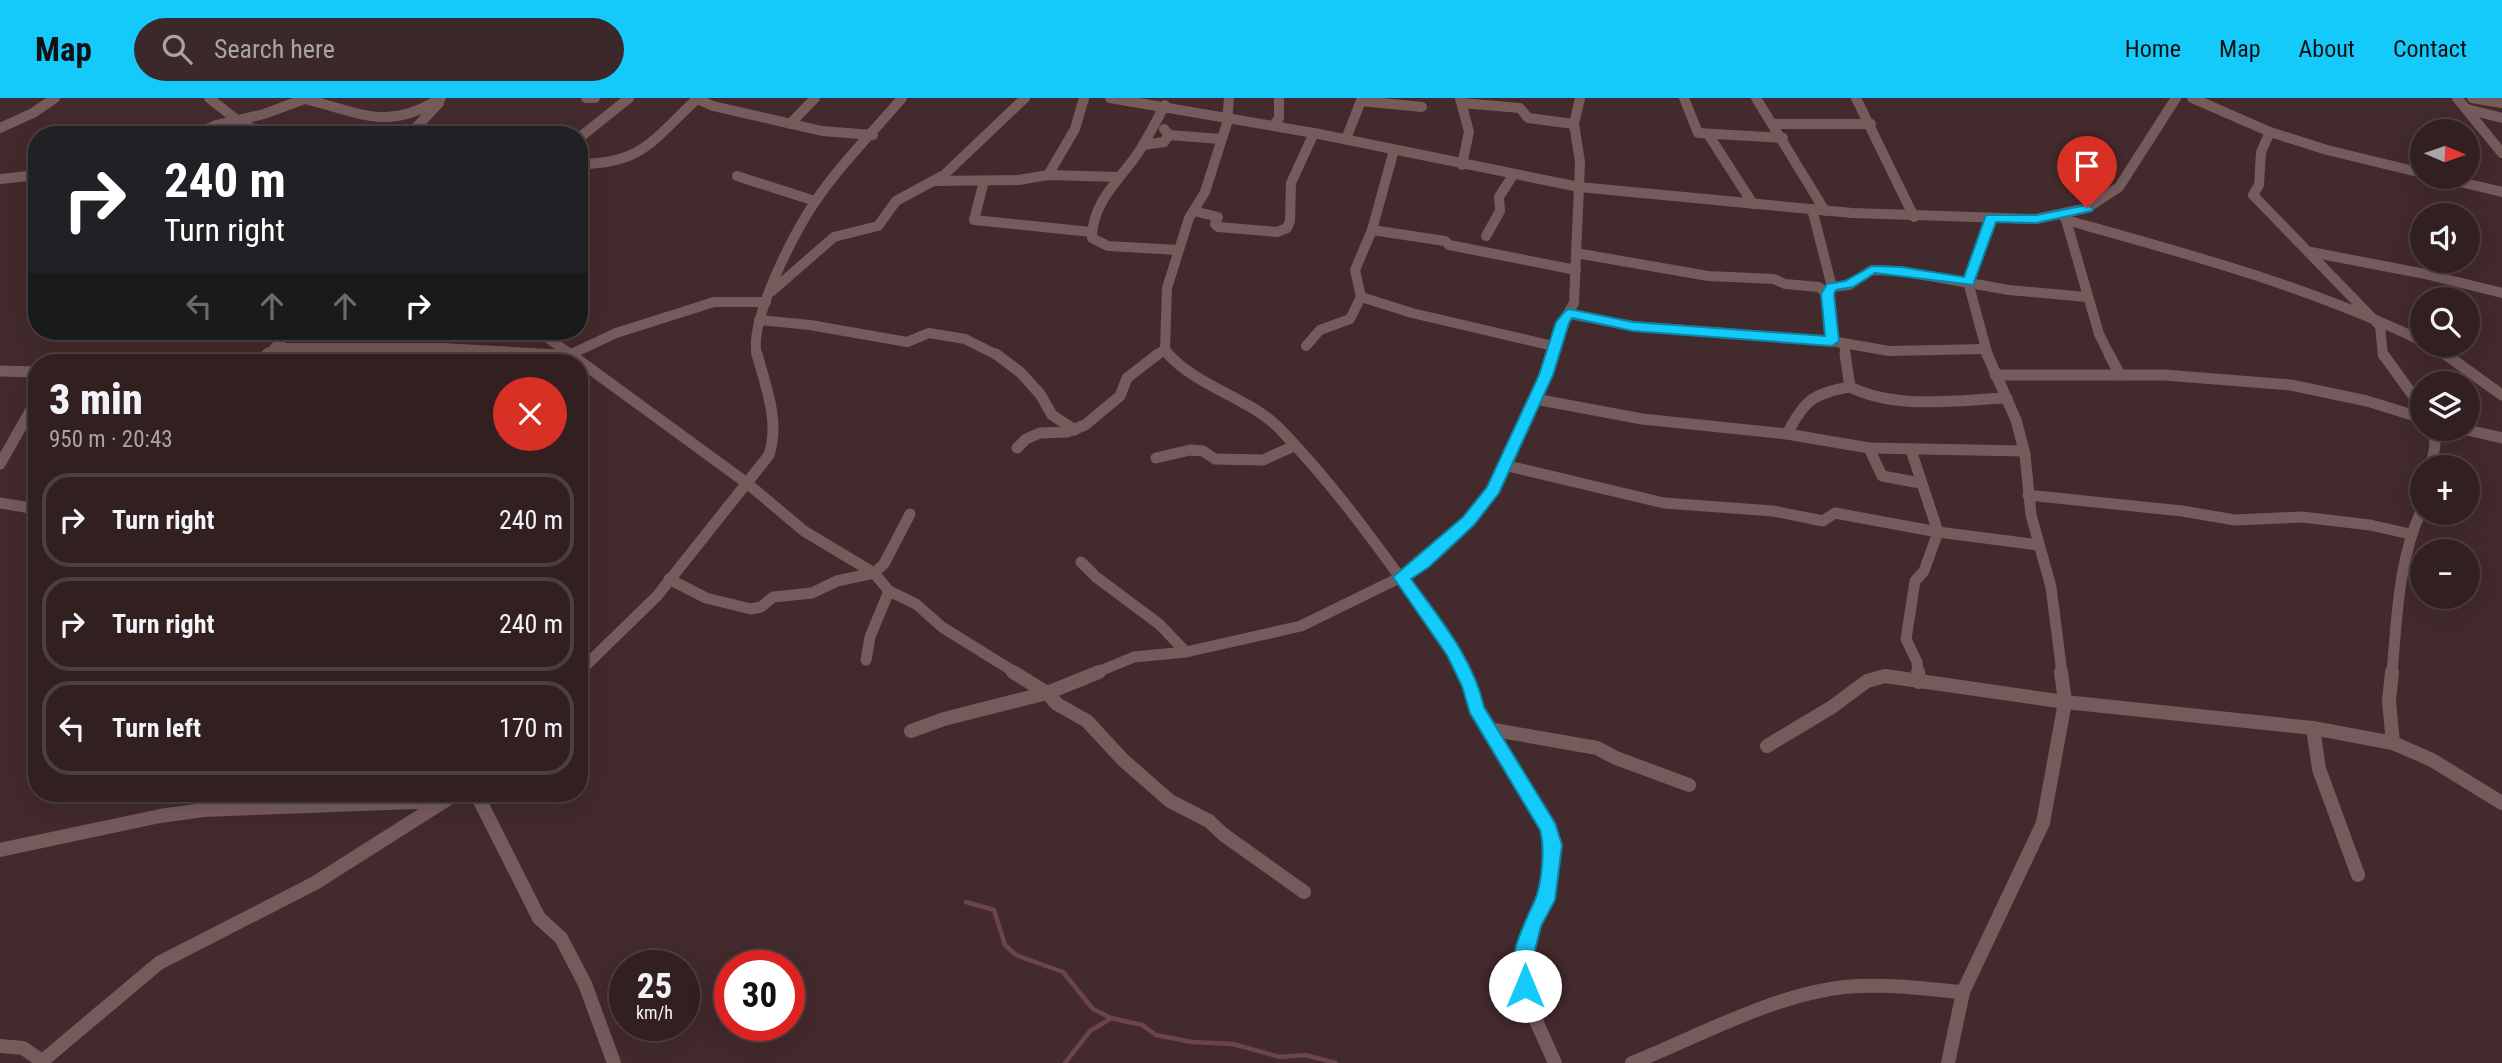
<!DOCTYPE html>
<meta charset="utf-8">
<style>
:root{--surface:#322021;--page:#3a282a;--text:#f1f3f6;--muted:#a8a3a5;--line:#4d3e3f;--accent:#14cafb}
body{margin:0;font-family:"Roboto Condensed",sans-serif;background:var(--page);color:var(--text);height:100vh;display:flex;flex-direction:column;font-size:26px;white-space:nowrap}
*{box-sizing:border-box;margin:0}
p{font-size:23px;color:var(--muted)}
.icon{flex:none;width:38px;height:38px;fill:none;stroke:currentColor;stroke-width:2;stroke-linecap:round;stroke-linejoin:round}
.map{position:relative;flex:1;overflow:hidden}
.details{position:absolute;left:28px;top:256px;width:560px;height:448px;display:flex;flex-direction:column;background:var(--surface);border-radius:28px;box-shadow:0 7px 28px #0002,0 0 0 2px var(--line)}
.details>*{flex:none}
.guide{position:absolute;left:28px;top:28px;width:560px;height:214px;border-radius:28px;box-shadow:0 7px 28px #0002,0 0 0 2px var(--line);background:#202124;color:#fff;overflow:hidden}
.needle{width:46px;rotate:92deg}
.tools{position:absolute;left:2410px;top:21px;display:grid;gap:14px}
.tools a{display:grid;place-items:center;width:70px;height:70px;border-radius:50%;background:var(--surface);box-shadow:0 7px 28px #0002,0 0 0 2px var(--line);font-size:35px}
.speed{position:absolute;left:609px;top:852px;display:flex;gap:14px;font-size:35px;font-weight:700;text-align:center}
.speed>*{display:grid;place-content:center;width:91px;height:91px;border-radius:50%;background:var(--surface);box-shadow:0 7px 28px #0002,0 0 0 2px var(--line);line-height:1}
.speed small{font-size:18px;font-weight:400}
.speed .limit{border:10px solid #d22;background:#fff;color:#111}
.pin{position:absolute;display:grid;place-items:center;width:60px;height:60px;color:#fff;margin:-72px -30px;border-radius:50% 50% 50% 0;rotate:-45deg;box-shadow:0 0 7px #0007}
.pin .icon{rotate:45deg}
.me{position:absolute;width:77px;margin:-38px;rotate:0deg;stroke-linejoin:round;filter:drop-shadow(0 0 5px #0008)}
.turn{display:flex;align-items:center;gap:24px;height:147px;padding:0 21px;font-size:32px}
.turn .icon{width:91px;height:91px;stroke-width:2.5}
.turn b{display:block;font-size:49px;line-height:60px}
.lanes{display:flex;align-items:center;height:66px;padding:0 21px;background:#0003;justify-content:center;gap:35px;direction:ltr}
.lanes .off{opacity:.35}
.round{display:grid;place-items:center;flex:none;width:74px;height:74px;border-radius:37px;background:var(--page)}
.headline{display:flex;align-items:center;justify-content:space-between;height:119px;padding:0 21px}
h1{font-size:42px;font-weight:800;line-height:52px}
ul{padding:0;list-style:none}
li{display:flex;align-items:center;gap:21px;height:94px;margin:0 14px 10px;padding:0 7px;border:4px solid var(--line);border-radius:28px}
li div{flex:1}
li b{display:block;font-size:26px}
li em{font-style:normal}
header{display:flex;align-items:center;gap:42px;box-sizing:border-box;height:98px;padding:0 35px;background:var(--accent);color:#111}
header strong{font-size:33px}
nav{display:flex;gap:38px;margin-inline-start:auto;font-size:24px}
.search{width:490px;height:63px;background:var(--page);display:flex;align-items:center;gap:18px;box-sizing:border-box;padding:0 24px;border-radius:38px;color:var(--muted);font-size:26px}
.map>svg:first-child{display:block}
</style>
<header>
<strong>Map</strong>
<div class="search"><svg class="icon" aria-label="search" viewBox="0 0 24 24"><circle cx="10" cy="10" r="6"/><path d="M15 15l6 6"/></svg>Search here</div>
<nav><a>Home</a><a>Map</a><a>About</a><a>Contact</a></nav>
</header>
<div class="map">
<svg width="2502" height="965" viewBox="0 0 2502 965">
<rect width="100%" height="100%" fill="#432a2c"/>
<g fill="none" stroke-linecap="round" stroke-linejoin="round">
<g stroke="#6c444b" stroke-width="4.5">
<path d="M966 804 994 812 1005 847 1016 857 1063 874 1093 911 1111 920 1142 927 1156 937 1192 944 1233 946 1280 959 1305 957 1336 965"/>
<path d="M1065 965 1090 933 1110 921"/>
</g>
<g stroke="#765b5d" stroke-width="10">
<path d="M209 0 237 22 264 37"/>
<path d="M586 0H595"/>
<path d="M1110 0 1314 35 1579 89 1852 115 2036 121 2087 110 2119 89 2176 0"/>
<path d="M1460 0 1469 34 1462 67"/>
<path d="M1684 0 1698 35 1783 40"/>
<path d="M1756 0 1825 113"/>
<path d="M1856 0 1914 119"/>
<path d="M2192 0 2270 34 2327 52 2422 75"/>
<path d="M2457 0 2502 55"/>
<path d="M2472 0 2502 5"/>
<path d="M305 1C361 15 388 34 441 0"/>
<path d="M697 1 713 8 822 33 873 37"/>
<path d="M1361 3 1422 9"/>
<path d="M1462 5 1520 10 1528 20 1574 26"/>
<path d="M1165 7C1156 23 1148 40 1138 55 1119 83 1092 104 1092 140L1108 148 1178 152"/>
<path d="M2467 11 2502 20"/>
<path d="M790 26 815 0"/>
<path d="M1773 26H1871"/>
<path d="M1274 27 1279 20V0"/>
<path d="M0 30 33 15 55 0"/>
<path d="M2270 34 2261 54 2259 87 2253 97 2380 228 2383 258"/>
<path d="M1708 36 1753 106"/>
<path d="M193 37 216 27 264 16 307 0"/>
<path d="M409 37 439 5"/>
<path d="M1169 37 1221 41"/>
<path d="M579 40 629 0"/>
<path d="M1346 41 1362 0"/>
<path d="M1143 47 1164 44 1169 37 1164 31"/>
<path d="M1394 52 1372 132 1355 172 1361 199 1412 215 1553 248"/>
<path d="M579 66C644 66 654 40 698 0"/>
<path d="M1048 77 1075 31 1084 0"/>
<path d="M737 78 815 103"/>
<path d="M2439 79 2502 94"/>
<path d="M0 81 37 77"/>
<path d="M935 83 1019 82 1048 77 1119 79"/>
<path d="M984 83 974 122 1091 134"/>
<path d="M1812 111 1832 189 1828 195"/>
<path d="M1194 113 1218 119 1215 126 1218 129 1277 134 1287 130 1290 123 1291 85 1314 35"/>
<path d="M2062 117 2066 122 2099 236 2110 258"/>
<path d="M2066 122C2188 156 2308 188 2422 243"/>
<path d="M1372 132 1445 143 1449 147 1576 172"/>
<path d="M1486 138 1500 113 1499 99 1513 77"/>
<path d="M2311 154 2425 176 2502 195"/>
<path d="M1576 155 1708 178 1774 181 1785 186 1819 189 1827 196 1832 243"/>
<path d="M1832 189 1849 187 1872 172 1901 173 2009 192 2086 199"/>
<path d="M772 193 834 139 878 128 896 103 944 77 1025 0"/>
<path d="M1569 216 1633 228 1832 243 1889 253 1985 251"/>
<path d="M759 222 810 227 907 244 929 235 965 241 999 258"/>
<path d="M538 233 573 258"/>
<path d="M1844 247 1846 258"/>
<path d="M2429 247 2448 258"/>
<path d="M1306 248 1320 232 1350 221 1361 199"/>
<path d="M274 251 288 233"/>
<path d="M266 258 269 254 281 250H442L569 257 616 235 714 204H766"/>
<path d="M403 258 407 250"/>
<path d="M757 258C748 224 794 134 815 104 838 69 874 33 902 0"/>
<path d="M1156 258 1165 251"/>
<path d="M1170 258 1165 251 1167 190 1189 120 1205 94 1227 25 1229 0"/>
<path d="M1552 258 1563 224 1574 205 1580 64 1574 26 1580 0"/>
<path d="M1988 258 1968 184 1991 120"/>
</g>
<g stroke="#765b5d" stroke-width="11">
<path d="M560 256H570"/>
<path d="M570 256 748 386 804 433 874 475 889 493 916 506 942 529 1016 575"/>
<path d="M996 256 1020 274 1040 296 1052 317 1075 332"/>
<path d="M1168 256C1198 289 1249 300 1279 330 1345 398 1398 477 1453 553L1464 575"/>
<path d="M1845 256 1850 289C1897 312 1956 302 2007 300"/>
<path d="M1987 256 2016 322 2025 356 2031 417 2051 489 2062 575"/>
<path d="M2109 256 2120 277"/>
<path d="M2383 256 2422 310"/>
<path d="M2445 256 2502 297"/>
<path d="M262 264 267 256"/>
<path d="M401 264 404 256"/>
<path d="M0 273 37 274"/>
<path d="M1995 277H2164L2291 287 2367 303 2422 320"/>
<path d="M1535 301 1642 321 1787 336 1869 350 2024 353"/>
<path d="M2463 331 2502 340"/>
<path d="M1787 336C1804 303 1813 295 1850 289"/>
<path d="M1017 350 1026 341 1040 335 1067 334 1085 327 1120 298 1127 280 1158 256"/>
<path d="M1869 350 1882 378 1920 385"/>
<path d="M1911 352 1938 434 1924 473 1915 483 1906 541 1917 564 1918 575"/>
<path d="M1156 360 1190 352 1203 353 1215 361 1263 362 1294 348"/>
<path d="M0 366 37 301"/>
<path d="M1504 367 1664 405 1773 413 1823 423 1835 415 1938 434 2039 447"/>
<path d="M2431 369 2435 347 2433 331"/>
<path d="M2028 397 2182 413 2235 422 2302 419 2370 427 2410 436"/>
<path d="M0 405 37 411"/>
<path d="M1081 464 1096 479 1159 526 1186 554"/>
<path d="M669 481 706 500 751 511 761 509 773 499 812 495 837 483 874 475 884 466 910 416"/>
<path d="M866 562 870 539 889 493"/>
<path d="M579 574 657 498 769 357C780 323 766 290 757 256"/>
<path d="M1095 575 1134 559 1186 554 1301 528 1401 479 1423 465 1468 423 1494 392 1526 325 1553 256"/>
<path d="M2392 575C2397 520 2398 462 2422 411"/>
</g>
<g stroke="#765b5d" stroke-width="14">
<path d="M1013 574 1047 595 1057 606 1087 623 1123 662 1170 703 1209 723 1224 737 1304 794"/>
<path d="M1464 574 1471 588 1476 610 1549 730 1552 757 1549 788 1526 844 1522 870 1529 907 1555 965"/>
<path d="M1918 574 1919 584"/>
<path d="M2392 574 2389 603 2393 645"/>
<path d="M2313 630 2319 671 2358 777"/>
<path d="M1489 631 1597 650 1616 660 1689 687"/>
<path d="M911 633 944 621 1047 595 1099 574"/>
<path d="M1767 648 1832 609 1867 583 1885 578 2065 604 2313 630 2393 645 2432 662 2502 705"/>
<path d="M476 695 539 820 561 840 585 886 614 965"/>
<path d="M0 752 160 718 204 712 443 703"/>
<path d="M0 948 23 950 42 963"/>
<path d="M40 965 159 865 315 785 457 695"/>
<path d="M1632 965C1699 938 1773 897 1844 889 1883 885 1924 891 1963 894"/>
<path d="M1948 965 1963 894 2043 725 2065 604 2061 574"/>
</g>
</g>
<path fill="#14cafb" stroke="#0d83a3" stroke-width="2" d="M2087 107 2093 110 2092 113 2036 125 1996 124 1973 187 1875 175 1853 189 1836 192 1834 196 1839 243 1832 248 1633 233 1572 220 1569 225 1553 277 1499 395 1474 427 1429 469 1411 481C1440 521 1473 560 1484 609L1555 725 1562 747 1555 802 1541 828 1531 868 1535 888 1532 895 1525 898 1518 895C1504 862 1522 831 1535 802 1542 785 1545 749 1540 732L1470 615 1462 588 1447 557 1393 479 1463 419 1487 389 1539 277 1556 224 1565 213 1569 211 1633 224 1825 238 1821 196 1827 186 1845 183 1872 168 1901 169 1964 179 1986 117H2036Z"/>
</svg>
<div class="tools">
<a><svg class="needle" viewBox="-14 -14 28 28"><path d="M0-13l5 13h-10z" fill="#e53935"/><path d="M0 13l5-13h-10z" fill="#a8a3a5"/></svg></a>
<a><svg class="icon" aria-label="sound" viewBox="0 0 24 24"><path d="M4 9h4l5-4v14l-5-4H4zM17 9q2 3 0 6"/></svg></a>
<a><svg class="icon" aria-label="search" viewBox="0 0 24 24"><circle cx="10" cy="10" r="6"/><path d="M15 15l6 6"/></svg></a>
<a><svg class="icon" aria-label="layers" viewBox="0 0 24 24"><path d="M12 4l9 5-9 5-9-5zM3 14l9 5 9-5"/></svg></a>
<a>+</a>
<a>−</a>
</div>
<div class="speed"><div>25<small>km/h</small></div><div class="limit">30</div></div>
<div class="pin" style="left:2087px;top:110px;background:#d93025"><svg class="icon" aria-label="arrive" viewBox="0 0 24 24"><path d="M6 21V4h12l-3 4 3 4H6"/></svg></div>
<svg class="me" style="left:1525px;top:888px" viewBox="-20 -20 40 40"><circle r="19" fill="#fff"/><path d="M0-13L10 11 0 6-10 11z" fill="#14cafb"/></svg>
<div class="guide">
<div class="turn"><svg class="icon" aria-label="right" viewBox="0 0 24 24"><path d="M7 20v-9h11M14 6l5 5-5 5"/></svg><div><b>240 m</b>Turn right</div></div>
<div class="lanes"><svg class="icon off" aria-label="left" viewBox="0 0 24 24"><path d="M17 20v-9H6M10 6l-5 5 5 5"/></svg><svg class="icon off" aria-label="ahead" viewBox="0 0 24 24"><path d="M12 20V5M6 11l6-6 6 6"/></svg><svg class="icon off" aria-label="ahead" viewBox="0 0 24 24"><path d="M12 20V5M6 11l6-6 6 6"/></svg><svg class="icon" aria-label="right" viewBox="0 0 24 24"><path d="M7 20v-9h11M14 6l5 5-5 5"/></svg></div>
</div>
<section class="details">
<div class="headline"><div><h1>3 min</h1><p>950 m · 20:43</p></div><a class="round" style="background:#d93025;color:#fff"><svg class="icon" aria-label="close" viewBox="0 0 24 24"><path d="M6 6l12 12M18 6L6 18"/></svg></a></div>
<ul>
<li><svg class="icon" aria-label="right" viewBox="0 0 24 24"><path d="M7 20v-9h11M14 6l5 5-5 5"/></svg><div><b>Turn right</b></div><em>240 m</em></li>
<li><svg class="icon" aria-label="right" viewBox="0 0 24 24"><path d="M7 20v-9h11M14 6l5 5-5 5"/></svg><div><b>Turn right</b></div><em>240 m</em></li>
<li><svg class="icon" aria-label="left" viewBox="0 0 24 24"><path d="M17 20v-9H6M10 6l-5 5 5 5"/></svg><div><b>Turn left</b></div><em>170 m</em></li>
</ul>
</section>
</div>
